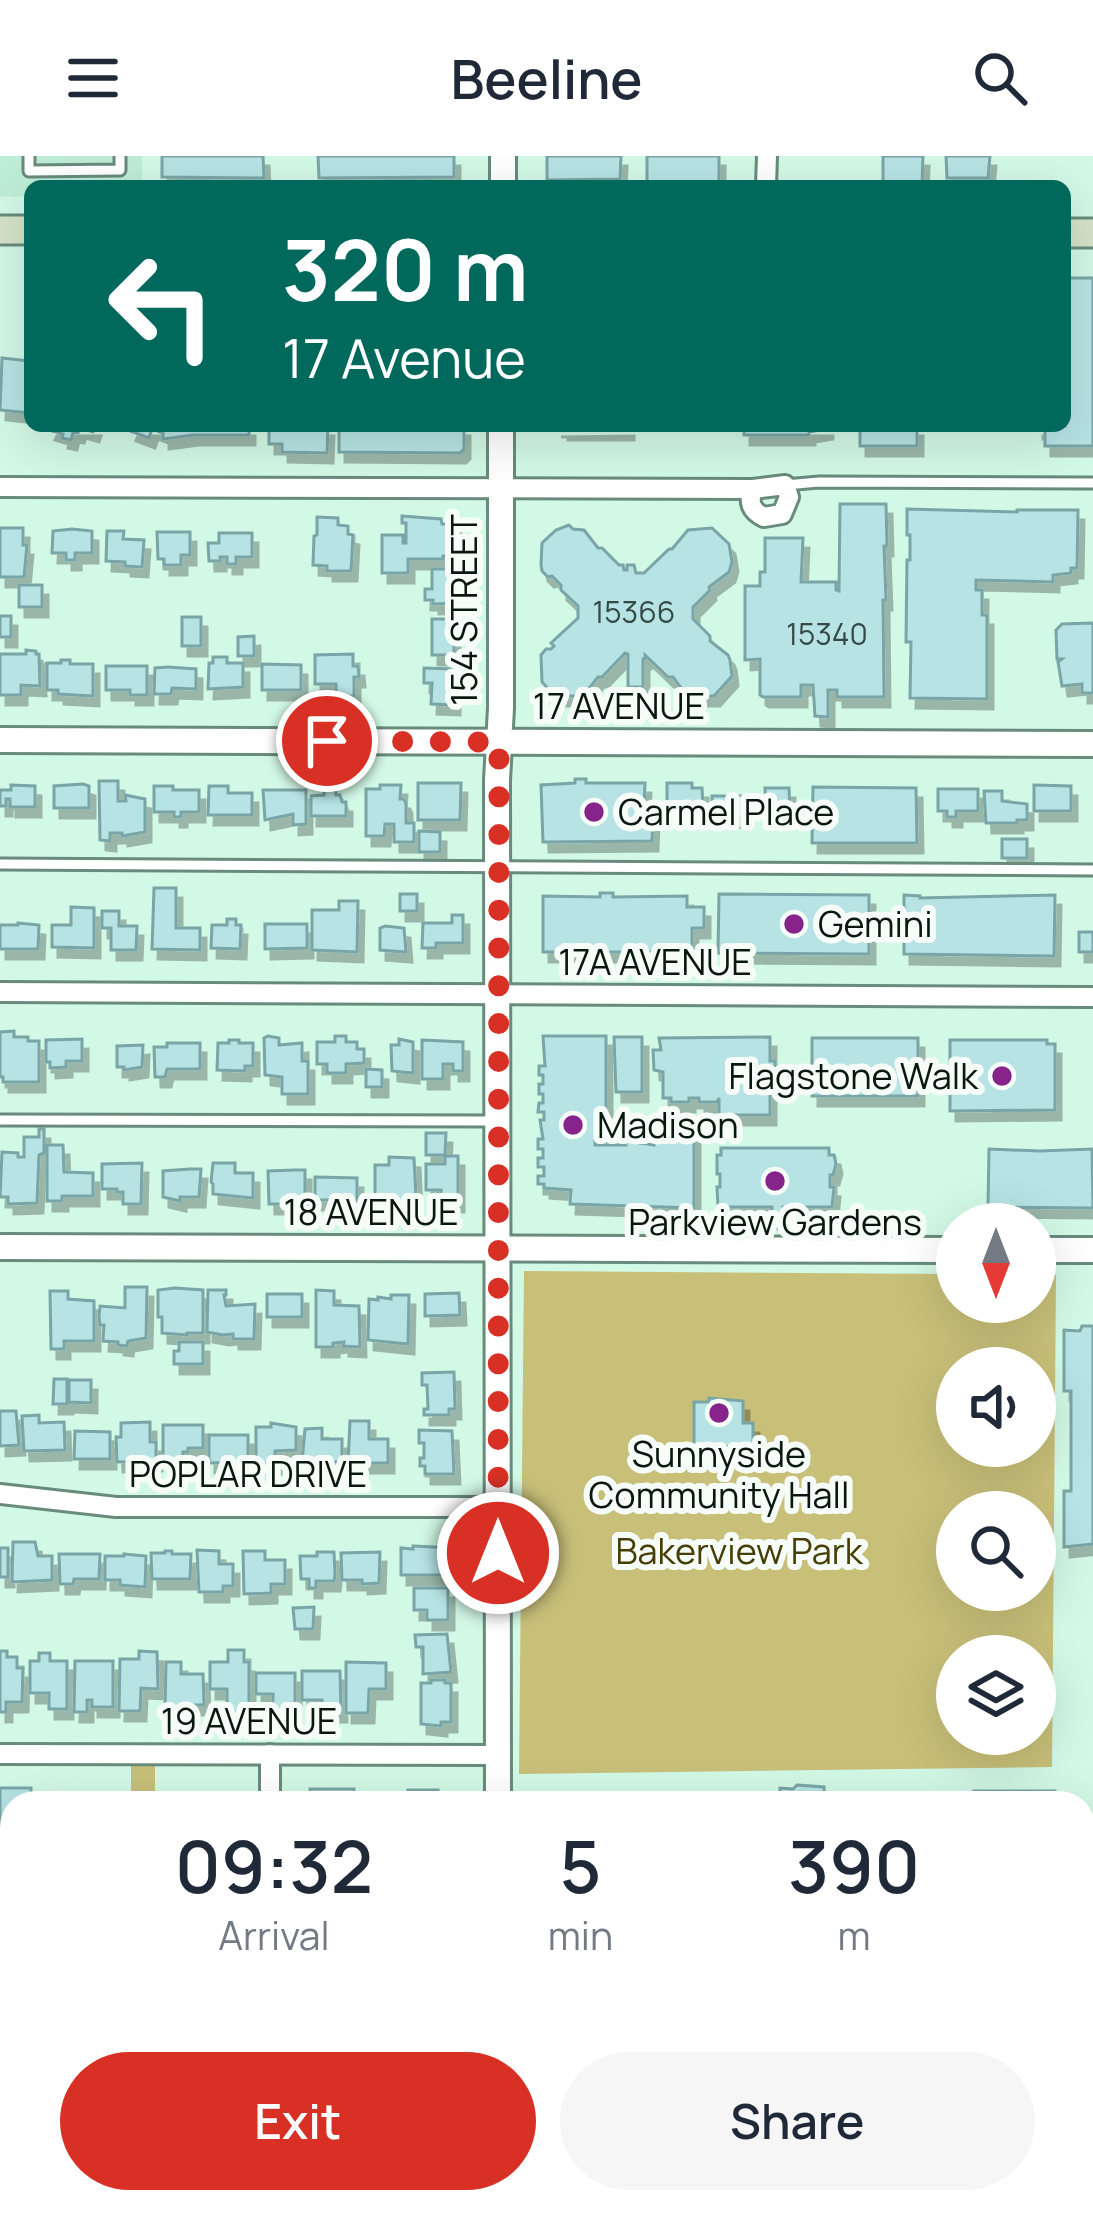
<!DOCTYPE html>
<style>
:root{--surface:#fff;--page:#f6f6f7;--text:#1f2937;--muted:#747a83;--accent:#d93025}
body{margin:0;font-family:Manrope,sans-serif;background:var(--page);color:var(--text);height:100vh;display:flex;flex-direction:column;font-size:45px;white-space:nowrap}
*{box-sizing:border-box;margin:0}
p{font-size:39px;color:var(--muted)}
.icon{flex:none;width:66px;height:66px;fill:none;stroke:currentColor;stroke-width:2;stroke-linecap:round;stroke-linejoin:round}
.map{position:relative;flex:1;overflow:hidden}
.drawer{position:absolute;left:0px;top:1635px;width:1095px;height:423px;display:flex;flex-direction:column;background:var(--surface);border-radius:36px 36px 0 0;box-shadow:0 12px 48px #0002}
.drawer>*{flex:none}
.guide{position:absolute;left:24px;top:24px;width:1047px;height:252px;border-radius:18px;box-shadow:0 12px 48px #0002;background:#00695c;color:#fff;overflow:hidden}
.needle{width:78px;rotate:180deg}
.buttons{position:absolute;left:936px;top:1047px;display:grid;gap:24px}
.buttons a{display:grid;place-items:center;width:120px;height:120px;border-radius:50%;background:var(--surface);box-shadow:0 12px 48px #0002;font-size:60px}
.pin{position:absolute;display:grid;place-items:center;width:102px;height:102px;color:#fff;margin:-51px;border:6px solid #fff;border-radius:50%;box-shadow:0 3px 12px #0007}
.me{position:absolute;width:132px;margin:-66px;rotate:0deg;stroke-linejoin:round;filter:drop-shadow(0 0 9px #0008)}
.turn{display:flex;align-items:center;gap:42px;height:252px;padding:0 60px;font-size:54px}
.turn .icon{width:156px;height:156px;stroke-width:2.5}
.turn b{display:block;font-size:84px;line-height:102px}
.eta{display:flex;justify-content:space-evenly;align-items:center;height:204px;text-align:center}
.eta b{font-size:72px;font-weight:600;line-height:84px}
.cta{display:flex;gap:24px;margin-top:auto;padding:24px 60px}
.cta a{flex:1;height:138px;border-radius:72px;background:var(--accent);color:#fff;font-size:48px;font-weight:600;line-height:138px;text-align:center}
.cta a+a{background:var(--page);color:var(--text)}
header{display:flex;justify-content:space-between;align-items:center;height:156px;padding:0 60px;background:var(--surface);font-size:54px;font-weight:600}
.map>svg:first-child{display:block}
</style>
<header><svg class="icon" aria-label="menu" viewBox="0 0 24 24"><path d="M4 6h16M4 12h16M4 18h16"/></svg>Beeline<svg class="icon" aria-label="search" viewBox="0 0 24 24"><circle cx="10" cy="10" r="6"/><path d="M15 15l6 6"/></svg></header>
<div class="map">
<svg width="1093" height="2057" viewBox="0 0 1093 2057">
<defs>
<filter id="shadow"><feDropShadow dx="6" dy="10" stdDeviation="0" flood-color="#0004"/></filter>
</defs>
<rect width="100%" height="100%" fill="#d2f8e6"/>
<path fill="#beedd7" d="M0 0H142V30H30V40L0 41Z"/>
<g fill="#c8bf79" fill-rule="evenodd">
<path d="M524 1115 957 1118V1146H1035V1119H1056L1052 1611 519 1618ZM957 1212H1035V1290H957ZM957 1356H1035V1434H957ZM957 1500H1035V1578H957Z"/>
<path d="M131 1608 155 1609V1647H131Z"/>
</g>
<g fill="#b7e3e4" stroke="#7aa5a6" stroke-width="3" filter="url(#shadow)">
<path d="M162 0H263L264 22 162 21Z"/>
<path d="M318 0H454V21L319 22Z"/>
<path d="M547 0H621L620 23 547 24Z"/>
<rect x="647" y="0" width="72" height="26"/>
<path d="M883 0H923L922 28 883 27Z"/>
<path d="M946 0H990L988 22H947Z"/>
<path d="M1065 122H1093V290H1045V273H1037V270H1065Z"/>
<path d="M2 202 30 205V257L0 254Z"/>
<path d="M51 270H95L93 276 80 272 78 277 73 276 71 284 62 282 63 278 49 274Z"/>
<path d="M132 270H249V279H193L163 283V277L152 273 149 282 130 275Z"/>
<path d="M269 270H328L327 297 282 296V288H269Z"/>
<path d="M339 270H464V293L460 297 339 296Z"/>
<path d="M628 270V274H562V271H555Z"/>
<path d="M744 270H827V273L809 276V279H744Z"/>
<rect x="860" y="270" width="57" height="20"/>
<path d="M840 348H886L887 390H884L886 444H883L884 541H837V534H828V561L815 560 813 529H801V541H763L760 539V503L745 504V430H760V416H765V382H803L801 426H836V434L839 435Z"/>
<path d="M907 353 1017 356V354H1078L1077 412H1071V417L1053 419V426L976 424V434H982V459H987V543L910 542 911 486H906L907 404H910V379H907Z"/>
<path d="M402 360 441 363 442 368H455L458 396H455V400H443V403H408V417H382V379H403V387H406V367H402Z"/>
<path d="M317 361 338 362V369L348 370V378L353 379 351 415H327V410L313 409 314 380 317 379Z"/>
<path d="M569 369 573 373 584 374 598 392H602L619 409H623L624 414H627V409H634L636 417H644L669 393H672L688 374 712 372 729 388 732 406 729 416 709 431 710 434 693 451V463L710 480V485L728 499 730 504 732 520 714 540H687L673 521H668L645 499V503H643V531H628V498L625 497 602 521H598L583 540H555L542 526 541 499 546 493H551L554 490 551 487 578 462V450L561 434V429L552 420 548 421 542 415 541 409 542 387 556 374Z"/>
<path d="M0 372H23V389H27L24 421H0Z"/>
<path d="M72 373 92 375V397H75V404H66V397H52L53 375Z"/>
<path d="M107 375H124L123 383 144 384 142 411 125 410V406L106 405Z"/>
<path d="M157 376H190V399H181V409H164V403H158Z"/>
<path d="M219 377H252V401H236V408H227V401H220V405H209L208 387H219Z"/>
<path d="M432 413H455V440H467V447L433 448V444H425V433H432Z"/>
<rect x="19" y="429" width="23" height="22"/>
<rect x="0" y="460" width="11" height="21"/>
<rect x="182" y="461" width="19" height="29"/>
<rect x="432" y="463" width="22" height="36"/>
<path d="M1093 467V537H1082V528L1062 530 1058 506 1062 503H1057L1056 474 1062 468Z"/>
<path d="M254 480V500H238V481Z"/>
<path d="M26 494 36 495V498H39L40 530 21 529V539H0V498H26Z"/>
<path d="M353 498V510H358L359 521H354V540L336 541V528H315V499Z"/>
<path d="M213 501H227V507H243V531L208 533 209 507H213Z"/>
<path d="M61 504H70V508H93V540L58 538V534H47V507H61Z"/>
<path d="M262 508 301 509V534H262Z"/>
<path d="M106 510H147V539H130V534H106Z"/>
<path d="M168 511 196 513V533L172 532 171 538H154L155 512Z"/>
<path d="M424 512 454 513V549L431 548 432 527H424Z"/>
<path d="M575 623H586V627H645L644 653 647 658H653L652 685 543 686 541 629 575 627Z"/>
<path d="M99 625H118V645H126L125 639 145 643V676L122 680V677H110V685L100 684Z"/>
<path d="M418 627H461L460 664H418Z"/>
<path d="M667 627H692V632H702L703 650H689L686 656 675 657V650H667Z"/>
<path d="M83 628 89 630V652H54V630Z"/>
<path d="M11 629 35 630V651H10V643H6V650H0V634H11Z"/>
<path d="M380 629H401L400 643H404L406 648V667H414V686H394V668H385L384 680H366V633H380Z"/>
<path d="M1034 629 1071 630V655H1034Z"/>
<path d="M154 630H173V634H199V656H181V661H174V656H154Z"/>
<path d="M209 630H228V637H252V659H208Z"/>
<path d="M813 631 916 632 917 687H812Z"/>
<path d="M765 632H789L790 655H786V658H779V654L766 655Z"/>
<path d="M938 633H978V655H956V661H947V655H938Z"/>
<path d="M263 634H306V668L293 669V658L265 664Z"/>
<path d="M324 634H336V639H340L342 646H346V660H311V640L324 639Z"/>
<path d="M984 635H1002V645L1027 648V664H1017V667H986Z"/>
<rect x="712" y="640" width="31" height="21"/>
<path d="M419 675 440 676V696H419Z"/>
<rect x="1002" y="683" width="25" height="19"/>
<path d="M154 732H176V772H200V794L152 793Z"/>
<path d="M600 737H613V741L687 740V751H704V772H692V796H543V740L600 741Z"/>
<rect x="400" y="738" width="17" height="17"/>
<path d="M719 738 869 739V798L718 797Z"/>
<path d="M904 739 920 740V742L1055 739 1054 800 904 798Z"/>
<path d="M339 745H358L357 796 312 794V754H339Z"/>
<path d="M71 751 94 752V792L52 791V769H71Z"/>
<path d="M102 755H119V770H137L136 794H111V772H102Z"/>
<path d="M452 759H463V787H436V792H422L423 767H452Z"/>
<path d="M227 763H236V769H241L240 793 211 792 212 769H227Z"/>
<path d="M18 767 39 769 38 793H0V769H18Z"/>
<path d="M265 768H307V792L265 793Z"/>
<path d="M385 770 404 772 406 796 380 794V772Z"/>
<rect x="1079" y="776" width="14" height="20"/>
<path d="M14 875V881H28V885H39V926H3V921H0V876Z"/>
<path d="M268 880 279 882V889L302 887V905H308V938H282V921L265 919 264 882Z"/>
<path d="M335 880H346V886H357V893H364V907L346 908V917H327V908H317V886H335Z"/>
<path d="M543 880H606V978L599 986 595 985V989H626V985L654 989V985H668V976L694 973V1052L570 1048 571 1034 544 1032V1028H538V1020H544V1011H538V1002H543V993H538V983H543L540 964H544V956H538L539 947H543V938H539V928H543V919H539V910H545Z"/>
<path d="M614 881H642V936H616Z"/>
<path d="M770 881V905H775V918H781V927L770 930V959H719V942L717 946H699V942H689V946H671V942H663V916L654 914 653 894H661L659 882Z"/>
<rect x="812" y="882" width="106" height="58"/>
<path d="M82 883V905H66V911L50 912V906H46V884Z"/>
<path d="M399 883 413 886V917L392 915 391 889H399Z"/>
<path d="M229 884H239V887H253V910H245V915L217 914 218 887H229Z"/>
<path d="M422 884 463 886V915H453V908H443V923H422Z"/>
<path d="M950 884H1047V888H1055V954L950 955Z"/>
<path d="M167 887H200V913H167L165 921H155L154 891H167Z"/>
<path d="M143 889 142 911 124 914V911H117V890Z"/>
<path d="M366 913 382 914V931H366Z"/>
<path d="M39 973H44V997L39 999 37 1047 8 1048V1041H0L2 996 18 997V1001H24V981H39Z"/>
<path d="M426 977H446L445 999H426Z"/>
<path d="M47 989H63L64 1016 93 1017V1040H62V1045H47Z"/>
<path d="M721 992H829V999H834L836 1008 833 1019H830V1031H834L832 1051H783V1063H772V1051H718L717 1031H720V1018H717V999H721Z"/>
<path d="M989 993 1040 995 1092 993 1093 1052 988 1051Z"/>
<path d="M445 1000H458V1046H441V1034H426V1008H445Z"/>
<path d="M389 1001 414 1002 416 1043H407V1048H375V1009H389Z"/>
<path d="M142 1007 141 1048H123V1036H117V1033H102V1008Z"/>
<path d="M213 1007H235V1017H253V1042L213 1038V1028L211 1026Z"/>
<path d="M190 1013H201L199 1041H180V1045L163 1041V1015Z"/>
<path d="M294 1014H305V1048H269L268 1015Z"/>
<path d="M315 1021 357 1022V1048H344V1044H315Z"/>
<path d="M125 1131H147L146 1182 128 1185 127 1190 118 1189V1186L103 1185 104 1169H100L99 1161 100 1150 125 1152Z"/>
<path d="M175 1132 203 1134V1177H187V1179L162 1177V1161H158V1134Z"/>
<path d="M208 1134H226V1139H224L226 1150 255 1148 254 1183H233V1178L223 1179 207 1176Z"/>
<path d="M316 1134 334 1135V1149L359 1150 360 1191 343 1190 344 1186 333 1187V1191H316Z"/>
<path d="M50 1135H68V1143L94 1145V1185H64V1193H51Z"/>
<path d="M459 1137 460 1159 425 1160V1138Z"/>
<rect x="267" y="1138" width="35" height="23"/>
<path d="M391 1139H409L408 1188 368 1184 369 1143 378 1144V1141L391 1143Z"/>
<path d="M1082 1170H1093V1388L1064 1391V1335H1071V1235H1064V1174L1080 1175Z"/>
<path d="M179 1186H203V1208H174V1195H179Z"/>
<path d="M454 1216 455 1253H449V1259H424V1253H428L427 1229H422V1217Z"/>
<path d="M54 1223H67V1248H53Z"/>
<path d="M69 1224H91V1247L69 1246Z"/>
<path d="M709 1242 743 1245V1267H753V1291L694 1290V1246H709Z"/>
<path d="M0 1255H16L19 1289 0 1290Z"/>
<path d="M39 1259V1267L64 1266 65 1294 24 1295 22 1260Z"/>
<path d="M350 1265H369V1283H388V1307H348Z"/>
<path d="M150 1266V1286H156V1305L117 1306 116 1281H121V1267Z"/>
<path d="M271 1267 296 1271V1294L275 1295V1308H256V1271H271Z"/>
<path d="M163 1269H203V1292H188V1296H183V1307H163Z"/>
<path d="M322 1272V1283H342V1306H302L305 1273Z"/>
<path d="M419 1274 452 1275 454 1318H425V1310H420V1302H424V1287H419Z"/>
<path d="M75 1275 110 1276V1303H74Z"/>
<path d="M209 1279H248V1306L209 1307Z"/>
<path d="M13 1386H35L38 1400H52V1424L12 1426Z"/>
<path d="M413 1390 455 1392V1419H401V1392L413 1393Z"/>
<rect x="0" y="1392" width="8" height="29"/>
<path d="M197 1394 219 1395V1408H233V1430H223V1436H199Z"/>
<path d="M165 1395H172V1398H191L190 1423H152L151 1397H165Z"/>
<path d="M243 1395H265V1404H285V1428H271V1437L244 1438Z"/>
<path d="M317 1396H334L335 1419 334 1425H316V1432H309V1423H301L300 1400H317Z"/>
<path d="M380 1396 379 1427 362 1428V1424H342L341 1397Z"/>
<path d="M59 1398H100L99 1423H74L73 1428H60Z"/>
<path d="M124 1398 146 1400 145 1431 120 1429V1424H105V1400H124Z"/>
<path d="M414 1432H448V1464H427V1454H414Z"/>
<path d="M314 1451 313 1473H295L293 1452Z"/>
<path d="M447 1478 451 1516 423 1518V1491H416L415 1479Z"/>
<path d="M228 1494H244V1506H249V1556H227V1533H210V1506H228Z"/>
<path d="M0 1495H7V1501H17V1512H23L22 1546H6V1556H0Z"/>
<path d="M139 1495 157 1496 158 1533 141 1532 140 1555H119L120 1503H139Z"/>
<path d="M39 1497H50V1505H67V1553H49V1537H30V1505H39Z"/>
<path d="M75 1505H113V1551H92V1544H87V1556H74Z"/>
<path d="M166 1506H181V1518H203L204 1549H185V1556L165 1555Z"/>
<path d="M346 1506 386 1507V1533H369L368 1557H346Z"/>
<path d="M302 1515H340L341 1556H323L322 1544H302Z"/>
<path d="M256 1517H295V1556H273V1538H256Z"/>
<path d="M431 1524H445V1527H451V1566H441V1570L421 1568V1527H431Z"/>
<path d="M797 1629 824 1631 825 1647H769V1643H780V1632L793 1633Z"/>
<path d="M0 1632H31V1647H12V1671H0Z"/>
<path d="M310 1633H354V1647H307V1643H310Z"/>
<path d="M408 1634H438V1638L454 1639V1647H408Z"/>
<path d="M974 1635H1055V1647H915V1643H973Z"/>
<path d="M600 1639V1647H544L545 1640Z"/>
<rect x="0" y="1681" width="12" height="41"/>
<path d="M0 1732 2 1736H12V1762H3V1767H0Z"/>
<rect x="1083" y="1747" width="10" height="66"/>
<path d="M0 1775H12V1802H8V1814H0Z"/>
<rect x="1083" y="1889" width="10" height="71"/>
<path d="M0 1892 12 1893V1935L2 1934 0 1931Z"/>
<path d="M1083 1964H1088V1968H1093V2057H1081Z"/>
<rect x="0" y="2002" width="12" height="47"/>
<rect x="376" y="2046" width="32" height="11"/>
<rect x="416" y="2046" width="35" height="11"/>
<path d="M546 2046H606V2056L544 2057 540 2053Z"/>
<rect x="968" y="2046" width="75" height="11"/>
</g>
<g fill="none" stroke-linecap="round" stroke-linejoin="round">
<g stroke="#688b7c" stroke-width="15">
<g id="service">
<path d="M29 0V15L120 14V0"/>
<path d="M785 329 819 326 1093 327"/>
<path d="M0 708 1093 714"/>
<path d="M0 964 497 965"/>
</g>
</g>
<g stroke="#688b7c" stroke-width="24">
<g id="minor">
<path d="M766 30 767 0"/>
<path d="M785 329 789 341 782 358 764 361C751 355 748 346 753 333Z"/>
<path d="M0 331 753 333"/>
<path d="M0 836 1093 841"/>
<path d="M0 1338 116 1351H498"/>
<path d="M0 1598 498 1599"/>
<path d="M270 1647V1598"/>
<path d="M0 1849H12"/>
<path d="M1083 1854H1093"/>
</g>
</g>
<g stroke="#688b7c" stroke-width="30">
<g id="tertiary">
<path d="M503 30V0"/>
<path d="M0 584 1093 588"/>
<path d="M0 1091 957 1094"/>
<path d="M1035 1094H1093"/>
<path d="M498 1647 497 624 501 552V270"/>
<path d="M500 2046V2057"/>
</g>
</g>
<g stroke="#688b7c" stroke-width="33">
<g id="secondary">
<path d="M0 74H30"/>
<path d="M1065 77H1093"/>
</g>
</g>
<use href="#service" stroke="#fff" stroke-width="9"/>
<use href="#minor" stroke="#fff" stroke-width="18"/>
<use href="#tertiary" stroke="#fff" stroke-width="24"/>
<use href="#secondary" stroke="#d4e3c8" stroke-width="27"/>
</g>
<g fill="none" stroke-linecap="round" stroke-linejoin="round">
<path stroke="#d93025" stroke-width="21" stroke-dasharray="0 37.8" d="M327 585 499 586 498 1397"/>
</g>
<g fill="#87248c" stroke="#f6fdf9" stroke-width="4.5">
<circle cx="594" cy="656" r="12"/>
<circle cx="794" cy="768" r="12"/>
<circle cx="1002" cy="920" r="12"/>
<circle cx="573" cy="969" r="12"/>
<circle cx="775" cy="1025" r="12"/>
<circle cx="719" cy="1257" r="12"/>
</g>
<g text-anchor="middle" stroke-width="12" stroke-linejoin="round" paint-order="stroke">
<g font-size="30" fill="#344a46">
<text x="634" y="467">15366</text>
<text x="827" y="489">15340</text>
</g>
<g font-size="36" fill="#091711" stroke="#f6fdf9">
<text transform="translate(464 454) rotate(-90)" y="13">154 STREET</text>
<text x="619" y="563">17 AVENUE</text>
<text x="655" y="819">17A AVENUE</text>
<text x="371" y="1069">18 AVENUE</text>
<text x="248" y="1331">POPLAR DRIVE</text>
<text x="249" y="1578">19 AVENUE</text>
</g>
<g font-size="36" fill="#091711" stroke="#f6fdf9" text-anchor="start">
<text x="618" y="669">Carmel Place</text>
<text x="818" y="781">Gemini</text>
<text x="978" y="933" text-anchor="end">Flagstone Walk</text>
<text x="597" y="982">Madison</text>
<text x="775" y="1079" text-anchor="middle">Parkview Gardens</text>
<text x="719" y="1311" text-anchor="middle">Sunnyside<tspan x="719" dy="41">Community Hall</tspan></text>
</g>
<g font-size="36" fill="#463e04" stroke="#f6fdf9">
<text x="739" y="1408">Bakerview Park</text>
</g>
</g>
</svg>
<div class="buttons">
<a><svg class="needle" viewBox="-14 -14 28 28"><path d="M0-13l5 13h-10z" fill="#e53935"/><path d="M0 13l5-13h-10z" fill="#747a83"/></svg></a>
<a><svg class="icon" aria-label="sound" viewBox="0 0 24 24"><path d="M4 9h4l5-4v14l-5-4H4zM17 9q2 3 0 6"/></svg></a>
<a><svg class="icon" aria-label="search" viewBox="0 0 24 24"><circle cx="10" cy="10" r="6"/><path d="M15 15l6 6"/></svg></a>
<a><svg class="icon" aria-label="layers" viewBox="0 0 24 24"><path d="M12 4l9 5-9 5-9-5zM3 14l9 5 9-5"/></svg></a>
</div>
<div class="pin" style="left:327px;top:585px;background:#d93025"><svg class="icon" aria-label="arrive" viewBox="0 0 24 24"><path d="M6 21V4h12l-3 4 3 4H6"/></svg></div>
<svg class="me" style="left:498px;top:1397px" viewBox="-20 -20 40 40"><circle r="17" fill="#d93025" stroke="#fff" stroke-width="3"/><path d="M0-11L8 9 0 5-8 9z" fill="#fff"/></svg>
<div class="guide">
<div class="turn"><svg class="icon" aria-label="left" viewBox="0 0 24 24"><path d="M17 20v-9H6M10 6l-5 5 5 5"/></svg><div><b>320 m</b>17 Avenue</div></div>
</div>
<section class="drawer">
<div class="eta">
<div><b>09:32</b><p>Arrival</p></div>
<div><b>5</b><p>min</p></div>
<div><b>390</b><p>m</p></div>
</div>
<div class="cta"><a>Exit</a><a>Share</a></div>
</section>
</div>
